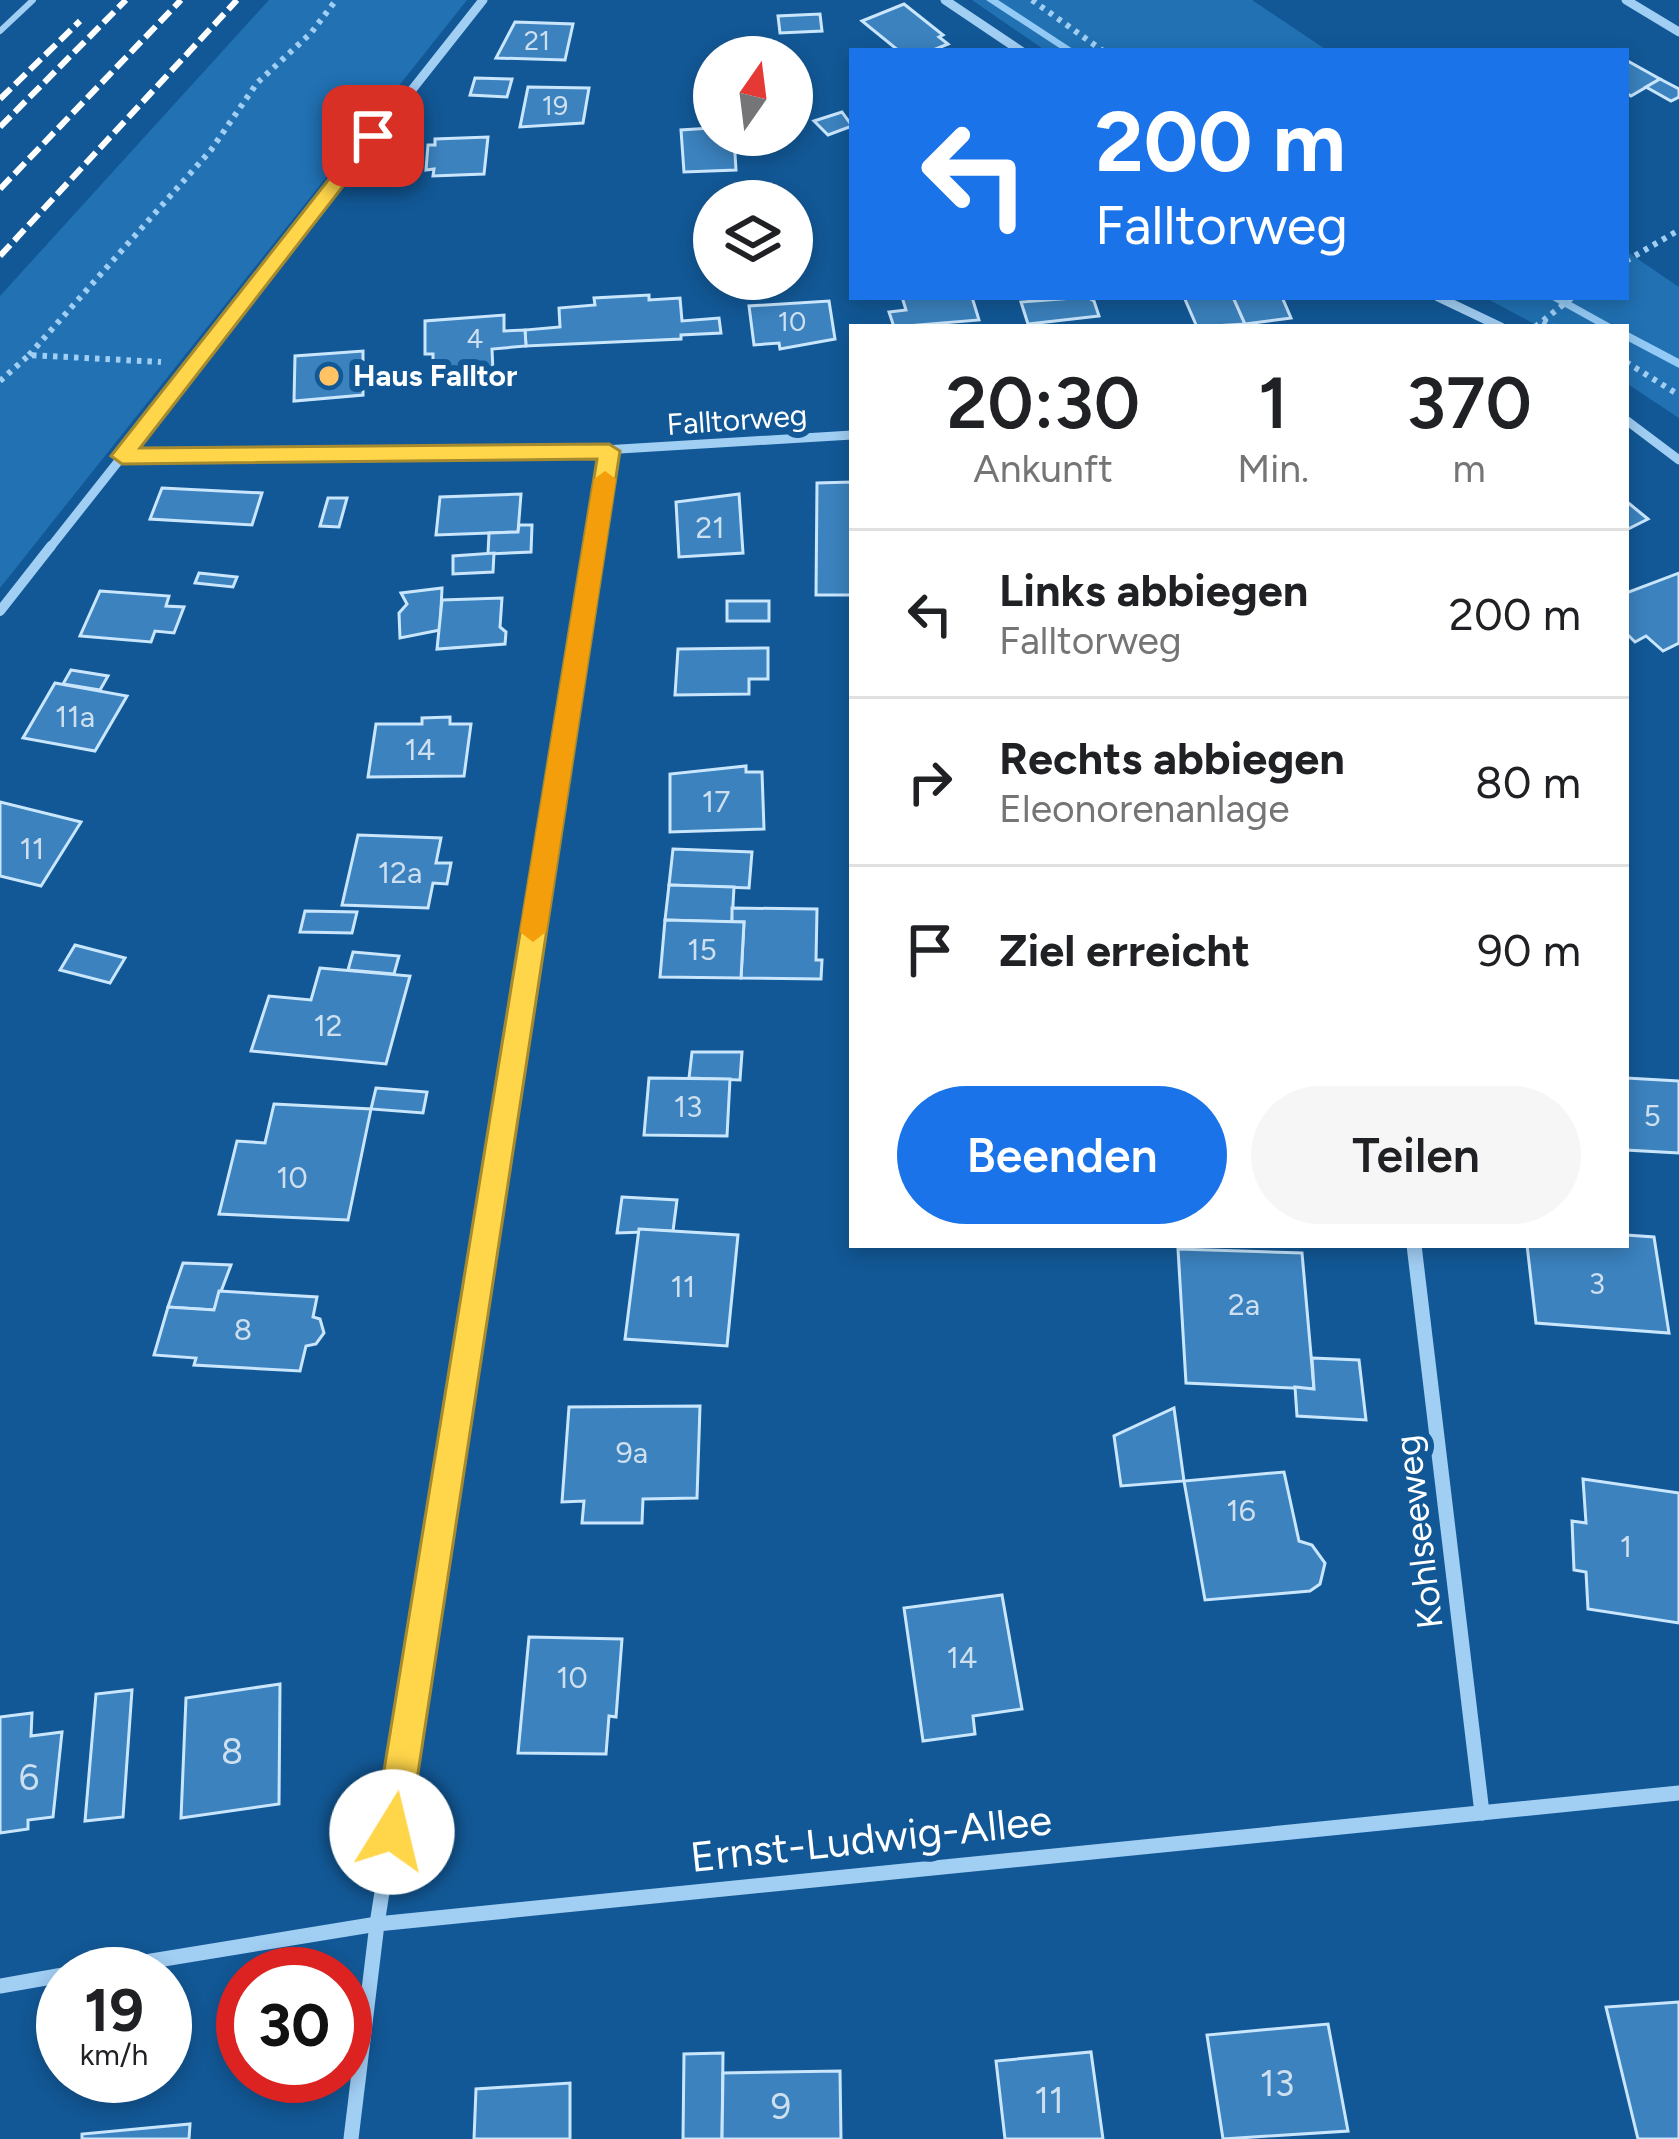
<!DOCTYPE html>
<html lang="de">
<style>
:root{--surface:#fff;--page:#f6f6f6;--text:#202124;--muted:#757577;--line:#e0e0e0;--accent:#1a73e8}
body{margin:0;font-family:Figtree,sans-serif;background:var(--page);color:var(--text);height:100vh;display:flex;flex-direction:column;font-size:45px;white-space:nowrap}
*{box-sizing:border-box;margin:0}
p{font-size:39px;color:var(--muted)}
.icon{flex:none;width:66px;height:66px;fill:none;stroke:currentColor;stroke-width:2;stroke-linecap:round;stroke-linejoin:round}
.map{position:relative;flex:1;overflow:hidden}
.drawer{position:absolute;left:849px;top:324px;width:780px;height:924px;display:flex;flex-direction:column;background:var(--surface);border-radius:0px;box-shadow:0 6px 18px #0003}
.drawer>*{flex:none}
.banner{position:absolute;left:849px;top:48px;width:780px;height:252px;border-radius:0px;box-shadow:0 6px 18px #0003;background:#1a73e8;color:#fff;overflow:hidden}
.needle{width:78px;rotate:14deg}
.controls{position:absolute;left:693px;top:36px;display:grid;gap:24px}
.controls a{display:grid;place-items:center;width:120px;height:120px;border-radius:50%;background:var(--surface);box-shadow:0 6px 18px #0003;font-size:60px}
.speed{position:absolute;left:36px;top:1947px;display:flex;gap:24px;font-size:60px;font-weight:700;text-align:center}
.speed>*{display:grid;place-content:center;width:156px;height:156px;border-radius:50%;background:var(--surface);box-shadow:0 6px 18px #0003;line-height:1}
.speed small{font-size:30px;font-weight:400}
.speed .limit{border:18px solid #d22;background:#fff;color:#111}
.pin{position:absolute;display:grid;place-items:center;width:102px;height:102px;color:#fff;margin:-51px;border-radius:24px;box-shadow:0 6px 18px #0006}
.me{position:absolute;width:132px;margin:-66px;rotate:9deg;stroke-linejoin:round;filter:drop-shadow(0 0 9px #0008)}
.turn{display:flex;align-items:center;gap:42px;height:252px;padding:0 48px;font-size:54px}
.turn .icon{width:156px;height:156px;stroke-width:2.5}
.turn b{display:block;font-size:84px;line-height:102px}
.eta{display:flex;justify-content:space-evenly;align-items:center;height:204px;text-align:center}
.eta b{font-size:72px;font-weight:600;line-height:84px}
.action{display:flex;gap:24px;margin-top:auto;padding:24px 48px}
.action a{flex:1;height:138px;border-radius:72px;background:var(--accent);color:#fff;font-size:48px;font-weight:600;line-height:138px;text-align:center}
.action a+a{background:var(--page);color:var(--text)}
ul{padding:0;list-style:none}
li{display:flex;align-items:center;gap:36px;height:168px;padding:0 48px;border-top:3px solid var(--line)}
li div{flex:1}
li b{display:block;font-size:45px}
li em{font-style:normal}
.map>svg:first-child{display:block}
</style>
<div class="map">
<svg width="1679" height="2139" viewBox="0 0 1679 2139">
<rect width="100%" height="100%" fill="#125896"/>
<g fill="#2171b3">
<path d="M269 0H467L0 588V296Z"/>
<path d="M972 0H1252L1328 51H1046Z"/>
<path d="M1626 251 1679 287V418L1626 383V327H1540L1484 297H1626Z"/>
</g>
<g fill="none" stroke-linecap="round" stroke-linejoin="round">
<g fill="#93cbf6" fill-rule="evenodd">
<path d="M986 0H998L1076 51H1064Z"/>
<path d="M1547 297H1562L1616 327H1601Z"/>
<path d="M1626 331 1679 359V368L1626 340Z"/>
</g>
</g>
<g fill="#3b82be" stroke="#c9e6fd" stroke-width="3">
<path d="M904 4 943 35 939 37 948 44 931 51H899L862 21Z"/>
<path d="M820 14 822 31 780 33 778 16Z"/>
<path d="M515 22 573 24 565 60 496 58Z"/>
<path d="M1626 60 1660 79 1631 96 1626 93Z"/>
<path d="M475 78 512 79 507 97 470 95Z"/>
<path d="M1660 79 1679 89V97L1671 101 1646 87Z"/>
<path d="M528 87 589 88 583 123 520 127Z"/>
<path d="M842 112 852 126 828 135 814 121Z"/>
<path d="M711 128 712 137H734L736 170 684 172 681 130Z"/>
<path d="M488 137 484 174 433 176 434 169 426 170 428 145H435V139Z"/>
<path d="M649 295V300L680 298 682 321 719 318 721 333 681 335V339L526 346 525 330 560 327 559 308 595 305 594 298Z"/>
<path d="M902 297H972L979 320 894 327 889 312 906 310Z"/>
<path d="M1087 297 1094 301 1099 316 1028 324 1021 302Z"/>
<path d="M1184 297H1233L1245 324 1197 327Z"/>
<path d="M1233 297H1282L1291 318 1245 324Z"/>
<path d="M829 301 835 339 780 349 779 343 754 345 749 306Z"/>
<path d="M504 315V331L525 330 526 346 492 349 493 372 433 377V354H425V321Z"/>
<path d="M363 351V395L294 401 295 356Z"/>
<path d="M852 482V595H816L817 483Z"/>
<path d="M162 488 262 493 252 525 150 519Z"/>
<path d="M521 494 518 532 436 535 440 497Z"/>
<path d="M739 494 743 553 679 557 676 502Z"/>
<path d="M328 498H347L339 527 320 526Z"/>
<path d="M1626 501 1648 519 1626 530Z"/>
<path d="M519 525H532L531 552 488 554 489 533 518 532Z"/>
<path d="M494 553 493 572 453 574V556Z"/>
<path d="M199 573 237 577 233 587 195 583Z"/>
<path d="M1679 573V643L1663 651 1646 636 1635 642 1626 633V593Z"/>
<path d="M442 588 440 630 400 638 399 613 407 604 401 593Z"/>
<path d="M100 591 169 596 166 606 184 607 174 633 155 631 151 642 80 636Z"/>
<path d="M502 598 500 627 506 632 505 644 437 649 442 600Z"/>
<rect x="727" y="601" width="42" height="20"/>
<path d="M768 648V679H749V694L675 695 678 649Z"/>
<path d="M71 670 108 676 100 690 63 684Z"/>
<path d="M55 683 127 696 95 751 23 738Z"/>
<path d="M450 717V724H471L464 776 368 777 376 724H422V718Z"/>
<path d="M746 766V772H762L764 829 670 832V774Z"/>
<path d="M0 802 81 822 41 886 0 876Z"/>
<path d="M358 835 441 838 436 863H451L447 884 433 883 428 908 342 905Z"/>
<path d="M673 849 752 852 749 888 669 885Z"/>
<path d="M669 885 734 887 732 922 665 920Z"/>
<path d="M732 908 817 909 816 960H822L821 979 741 978 744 922H732Z"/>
<path d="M305 911 357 912 352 933 300 932Z"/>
<path d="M665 920 744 922 741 978 660 977Z"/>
<path d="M75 945 125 958 110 983 60 970Z"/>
<path d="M353 952 399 956 394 974 348 970Z"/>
<path d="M320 968 410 976 386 1064 251 1051 269 996 311 1000Z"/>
<path d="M692 1052H742L740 1080 689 1078Z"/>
<path d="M649 1078 730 1079 727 1136 644 1135Z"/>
<path d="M1626 1078 1679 1081V1153L1626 1150Z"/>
<path d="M376 1088 427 1092 423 1113 371 1109Z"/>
<path d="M274 1104 371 1109 348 1220 219 1214 237 1141 265 1143Z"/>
<path d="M622 1197 677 1200 673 1231 617 1233Z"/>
<path d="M639 1229 738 1235 727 1346 625 1339Z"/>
<path d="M1626 1235 1654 1237 1669 1333 1536 1323 1527 1245H1626Z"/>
<path d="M1178 1249 1302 1253 1314 1389 1186 1383Z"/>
<path d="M183 1263 231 1265 214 1310 168 1307Z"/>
<path d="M219 1291 317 1297 313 1317 320 1319 324 1333 316 1344 306 1346 300 1371 194 1365 196 1358 154 1355 168 1307 214 1310Z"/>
<path d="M1312 1358 1359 1360 1366 1420 1297 1416 1295 1387 1314 1389Z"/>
<path d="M700 1406 697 1498 643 1499 642 1523H582L584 1501 562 1502 569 1407Z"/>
<path d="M1174 1408 1184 1481 1121 1486 1114 1436Z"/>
<path d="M1284 1472 1299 1541 1312 1545 1325 1563 1320 1584 1310 1591 1205 1600 1184 1481Z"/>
<path d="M1583 1479 1679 1493V1623L1588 1609 1586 1572 1574 1570 1572 1521 1586 1523Z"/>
<path d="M1002 1595 1022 1709 973 1716 975 1734 923 1741 904 1608Z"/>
<path d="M529 1637 622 1639 616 1717 609 1716 606 1754 518 1753Z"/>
<path d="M280 1684 279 1804 181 1818 186 1698Z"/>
<path d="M132 1690 123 1817 85 1821 96 1694Z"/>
<path d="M32 1713 31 1736 62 1732 53 1817 28 1820V1829L0 1833V1717Z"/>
<path d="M1679 2002V2139H1638L1606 2007Z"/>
<path d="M1328 2024 1348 2131 1223 2139 1207 2035Z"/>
<path d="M1091 2052 1103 2139H1005L996 2061Z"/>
<path d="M723 2053 722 2139H683L684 2054Z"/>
<path d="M840 2071 841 2139H722L723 2073Z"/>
<path d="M570 2083V2139H474L476 2089Z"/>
<path d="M190 2124 189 2139H82V2134Z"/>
</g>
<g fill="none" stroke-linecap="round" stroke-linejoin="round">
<g stroke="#a1cef3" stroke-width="6" stroke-dasharray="4.5 6" stroke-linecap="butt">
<path d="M1032 0 1103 51"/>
<path d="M1626 261 1679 230"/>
<path d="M1543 321 1554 327"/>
<path d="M1535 327 1573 297"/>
<path d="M29 355 211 150 257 83 311 33 336 0"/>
<path d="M1626 362 1679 395"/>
<path d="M0 381 29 355 161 362"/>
</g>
<path stroke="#a1cef3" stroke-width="6" d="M0 31 33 0"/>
<g stroke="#a1cef3" stroke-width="9">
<path d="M945 0 1021 51"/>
<path d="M1626 0 1679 32"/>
<path d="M1438 297 1501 327"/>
<path d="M1626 420 1679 460"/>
<path d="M122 456 538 454 852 435"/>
<path d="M49 549 483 0"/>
<path d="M594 549 609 451"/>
</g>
<g stroke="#a1cef3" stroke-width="10">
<path d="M0 611 51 546"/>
<path d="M483 1248 594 546"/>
</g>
<g stroke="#a1cef3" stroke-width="15">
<path d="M1414 1245 1482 1813"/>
<path d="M72 1974 377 1924 1679 1793"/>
<path d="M0 1986 63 1975"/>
<path d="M351 2139 377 1924 484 1245"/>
</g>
<g stroke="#fff" stroke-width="6" stroke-dasharray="15 6" stroke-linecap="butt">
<path d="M0 99 80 21"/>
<path d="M0 127 126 0"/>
<path d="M0 189 181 0"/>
<path d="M0 256 237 0"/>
</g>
</g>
<path fill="#ffd54a" stroke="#a68a30" stroke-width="3" d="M366 132 382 136 140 448 609 444 620 451 409 1832 404 1844 392 1849 379 1844 374 1832 597 459 122 464 111 456Z"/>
<path fill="#f59e0b" d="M605 471 616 479 546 932 533 942 520 932 594 479Z"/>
<circle fill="#ffc363" stroke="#125896" stroke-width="4.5" cx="329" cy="376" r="12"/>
<g text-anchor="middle" stroke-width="12" stroke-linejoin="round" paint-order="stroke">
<g font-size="27" fill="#cee0ef">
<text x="537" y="50">21</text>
<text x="555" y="115">19</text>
<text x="792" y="331">10</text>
<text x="475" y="348">4</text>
</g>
<g font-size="30" font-weight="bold" fill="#fff" stroke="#125896" text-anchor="start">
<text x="353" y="386">Haus Falltor</text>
</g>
<g font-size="30" fill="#fff" stroke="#125896">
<text transform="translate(737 420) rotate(-4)" y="10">Falltorweg</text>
</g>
<g font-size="30" fill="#cee0ef">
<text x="710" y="538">21</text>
<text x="75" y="727">11a</text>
<text x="420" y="760">14</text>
<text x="716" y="812">17</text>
<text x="32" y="859">11</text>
<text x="400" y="883">12a</text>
<text x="702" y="960">15</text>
<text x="328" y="1036">12</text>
<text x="688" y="1117">13</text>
<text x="1652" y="1126">5</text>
<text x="292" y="1188">10</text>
<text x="1597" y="1294">3</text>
<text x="683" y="1297">11</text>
<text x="1244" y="1315">2a</text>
<text x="243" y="1340">8</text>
<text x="632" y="1463">9a</text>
<text x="1241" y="1521">16</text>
<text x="1626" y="1557">1</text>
<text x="962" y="1668">14</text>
<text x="572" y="1688">10</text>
</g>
<g font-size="36" fill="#fff" stroke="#125896">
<text transform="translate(1418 1532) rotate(-97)" y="13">Kohlseeweg</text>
</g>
<g font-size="36" fill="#cee0ef">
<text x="232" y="1764">8</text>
<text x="29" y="1790">6</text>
<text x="1277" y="2096">13</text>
<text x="1049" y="2113">11</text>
<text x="781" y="2119">9</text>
</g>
<g font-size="42" fill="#fff" stroke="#125896">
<text transform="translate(871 1838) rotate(-6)" y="15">Ernst-Ludwig-Allee</text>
</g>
</g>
</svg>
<div class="controls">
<a><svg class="needle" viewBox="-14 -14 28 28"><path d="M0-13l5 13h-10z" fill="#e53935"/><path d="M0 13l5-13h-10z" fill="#757577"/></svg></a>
<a><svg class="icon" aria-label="layers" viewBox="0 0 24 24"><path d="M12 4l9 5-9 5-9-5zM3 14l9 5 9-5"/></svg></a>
</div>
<div class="speed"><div>19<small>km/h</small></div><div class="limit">30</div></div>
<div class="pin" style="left:373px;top:136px;background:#d93025"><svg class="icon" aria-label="arrive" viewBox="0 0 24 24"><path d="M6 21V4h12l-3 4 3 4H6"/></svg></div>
<svg class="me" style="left:392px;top:1832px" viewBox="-20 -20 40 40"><circle r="19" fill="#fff"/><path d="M0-13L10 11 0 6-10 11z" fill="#ffd54a"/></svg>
<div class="banner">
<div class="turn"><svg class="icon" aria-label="left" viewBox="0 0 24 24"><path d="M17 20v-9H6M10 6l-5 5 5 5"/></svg><div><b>200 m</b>Falltorweg</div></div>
</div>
<section class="drawer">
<div class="eta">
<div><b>20:30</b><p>Ankunft</p></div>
<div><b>1</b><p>Min.</p></div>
<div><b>370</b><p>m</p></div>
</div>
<ul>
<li><svg class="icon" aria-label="left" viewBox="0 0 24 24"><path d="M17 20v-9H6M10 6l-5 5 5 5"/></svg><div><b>Links abbiegen</b><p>Falltorweg</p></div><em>200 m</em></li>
<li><svg class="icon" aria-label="right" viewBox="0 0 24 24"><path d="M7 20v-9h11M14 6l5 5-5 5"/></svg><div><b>Rechts abbiegen</b><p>Eleonorenanlage</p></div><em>80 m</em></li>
<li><svg class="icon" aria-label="arrive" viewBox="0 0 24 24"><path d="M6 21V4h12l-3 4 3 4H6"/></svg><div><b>Ziel erreicht</b></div><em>90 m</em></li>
</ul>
<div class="action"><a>Beenden</a><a>Teilen</a></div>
</section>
</div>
